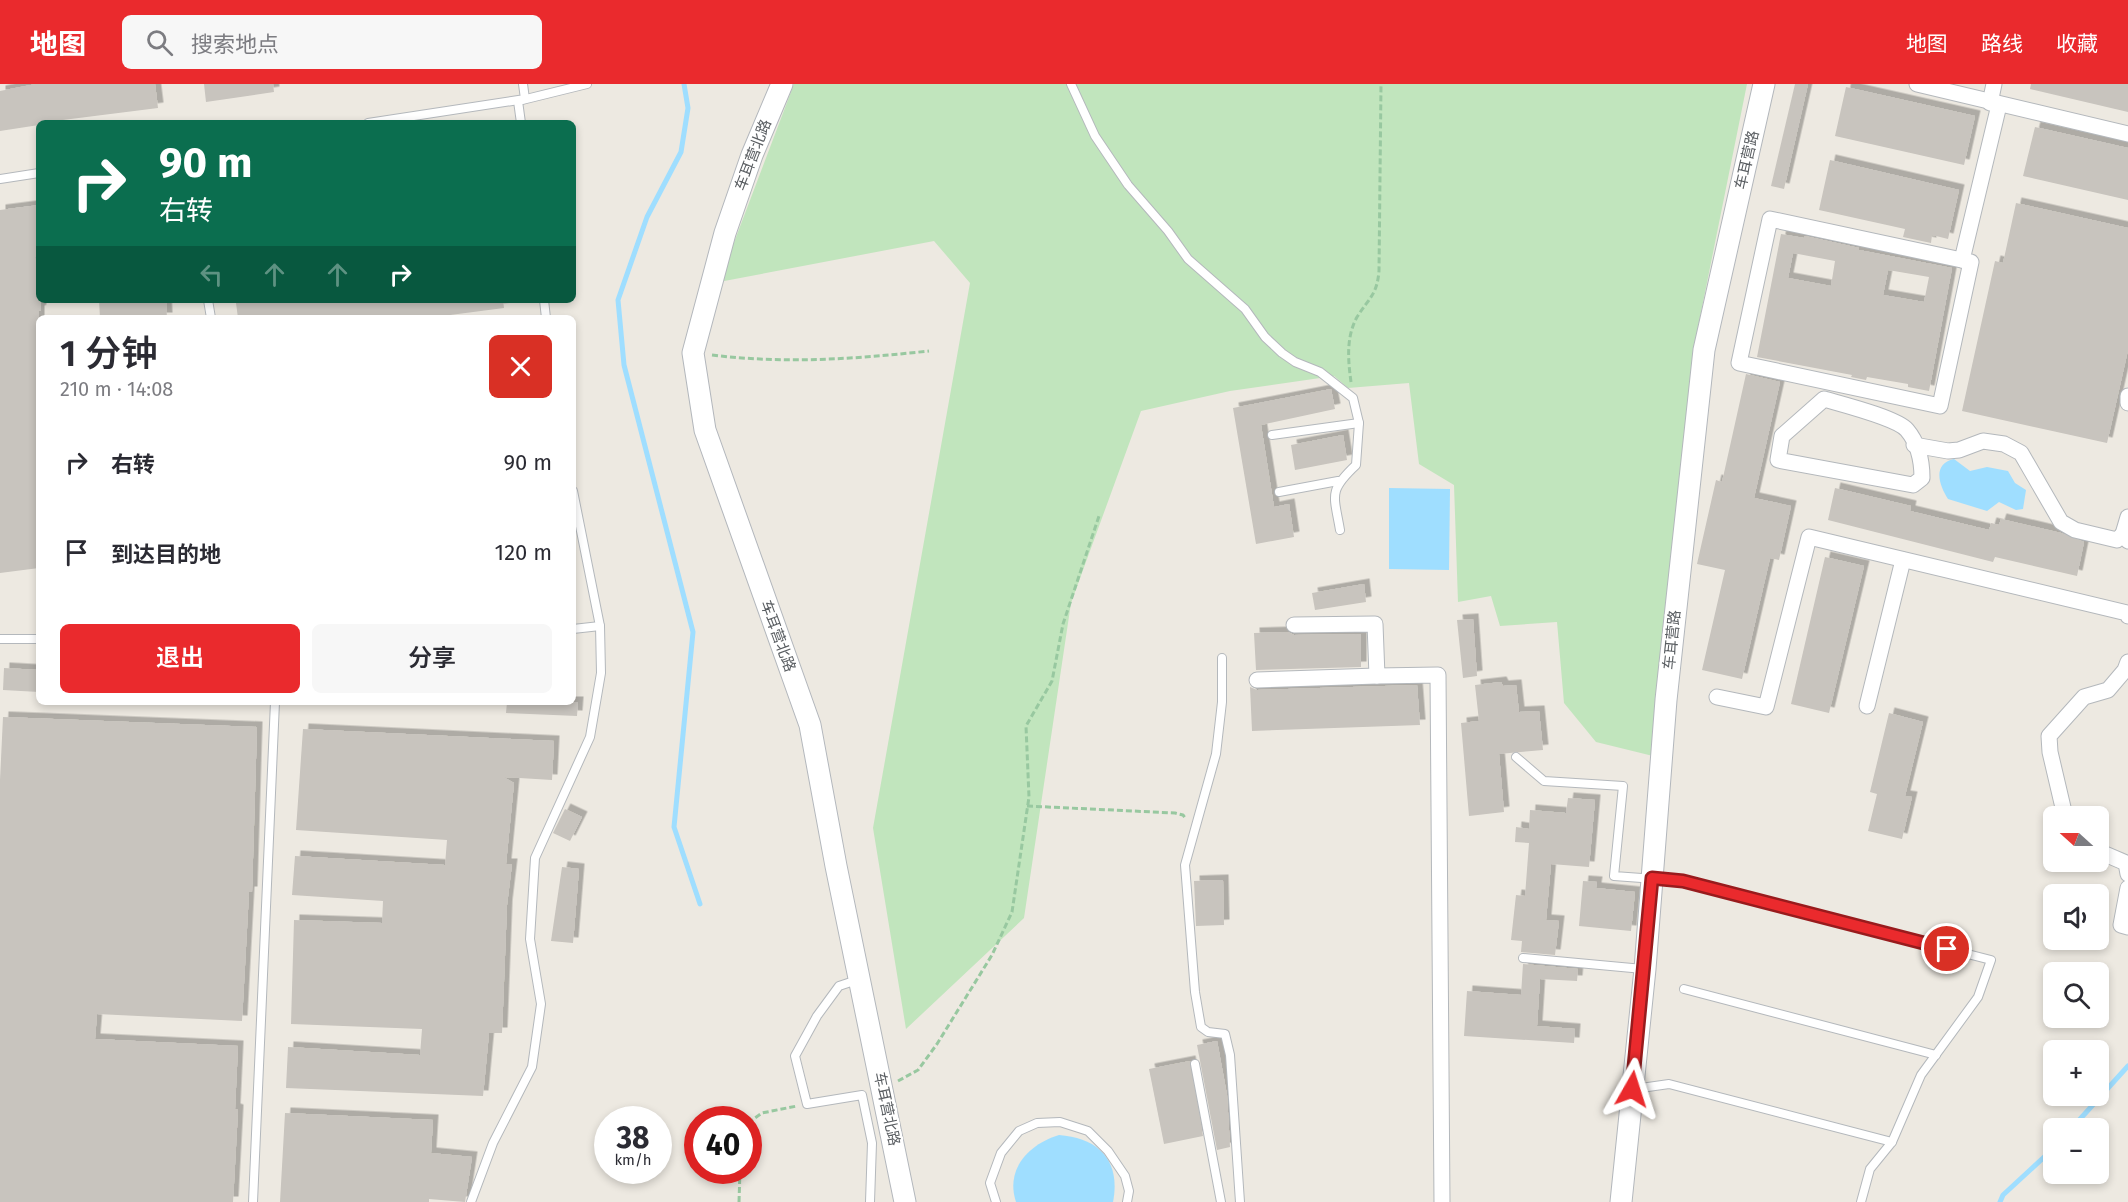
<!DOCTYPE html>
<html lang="zh">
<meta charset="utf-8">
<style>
:root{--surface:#fff;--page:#f7f7f7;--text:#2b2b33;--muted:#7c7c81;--accent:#ea2a2d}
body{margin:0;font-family:"Fira Sans","Noto Sans SC",sans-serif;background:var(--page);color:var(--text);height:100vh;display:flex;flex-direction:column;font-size:22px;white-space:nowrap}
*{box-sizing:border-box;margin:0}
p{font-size:20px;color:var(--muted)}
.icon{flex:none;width:33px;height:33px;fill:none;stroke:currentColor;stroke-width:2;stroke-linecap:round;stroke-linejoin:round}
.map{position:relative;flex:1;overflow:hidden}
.drawer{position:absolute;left:36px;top:231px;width:540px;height:390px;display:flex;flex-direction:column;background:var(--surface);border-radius:9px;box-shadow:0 3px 9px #0003}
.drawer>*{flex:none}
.banner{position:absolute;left:36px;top:36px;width:540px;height:183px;border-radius:9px;box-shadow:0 3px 9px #0003;background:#0b6e4f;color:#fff;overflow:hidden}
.needle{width:39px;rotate:291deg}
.fabs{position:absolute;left:2043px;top:722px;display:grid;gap:12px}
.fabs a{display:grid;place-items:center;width:66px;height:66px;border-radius:9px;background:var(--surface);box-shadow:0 3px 9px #0003;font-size:30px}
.speed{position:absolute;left:594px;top:1022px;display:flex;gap:12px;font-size:30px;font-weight:700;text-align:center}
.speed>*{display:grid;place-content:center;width:78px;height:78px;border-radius:50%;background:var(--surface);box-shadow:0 3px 9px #0003;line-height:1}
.speed small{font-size:15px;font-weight:400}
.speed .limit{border:9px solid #d22;background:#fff;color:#111}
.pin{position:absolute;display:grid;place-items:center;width:51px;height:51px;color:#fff;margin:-26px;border:3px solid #fff;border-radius:50%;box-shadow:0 2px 6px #0007}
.me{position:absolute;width:66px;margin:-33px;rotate:6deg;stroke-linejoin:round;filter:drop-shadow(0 0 4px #0008)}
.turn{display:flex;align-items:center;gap:21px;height:126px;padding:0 24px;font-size:27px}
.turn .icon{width:78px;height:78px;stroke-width:2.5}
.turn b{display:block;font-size:42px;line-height:51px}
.lanes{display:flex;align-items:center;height:57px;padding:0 24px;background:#0003;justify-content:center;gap:30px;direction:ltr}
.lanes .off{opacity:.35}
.round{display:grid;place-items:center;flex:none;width:63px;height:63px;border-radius:9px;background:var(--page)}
.headline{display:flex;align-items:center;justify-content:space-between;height:102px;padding:0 24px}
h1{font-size:36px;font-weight:600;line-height:45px}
.primary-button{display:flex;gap:12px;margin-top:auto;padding:12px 24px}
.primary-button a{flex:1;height:69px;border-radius:9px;background:var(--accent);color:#fff;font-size:24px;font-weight:600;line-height:69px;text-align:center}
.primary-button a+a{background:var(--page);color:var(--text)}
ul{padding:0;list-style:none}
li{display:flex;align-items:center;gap:18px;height:90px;padding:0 24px}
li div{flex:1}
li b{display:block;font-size:22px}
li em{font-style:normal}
header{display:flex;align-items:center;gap:36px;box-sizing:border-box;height:84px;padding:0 30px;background:var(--accent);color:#fff}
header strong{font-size:28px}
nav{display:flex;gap:33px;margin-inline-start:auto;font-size:21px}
.search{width:420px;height:54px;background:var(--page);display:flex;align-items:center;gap:15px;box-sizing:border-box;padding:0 21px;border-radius:9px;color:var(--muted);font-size:22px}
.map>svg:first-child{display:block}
</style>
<header>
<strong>地图</strong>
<div class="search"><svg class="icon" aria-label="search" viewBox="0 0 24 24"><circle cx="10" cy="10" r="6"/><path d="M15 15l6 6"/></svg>搜索地点</div>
<nav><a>地图</a><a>路线</a><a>收藏</a></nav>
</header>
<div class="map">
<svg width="2128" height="1118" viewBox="0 0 2128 1118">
<defs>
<filter id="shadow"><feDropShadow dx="5.5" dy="-5.5" stdDeviation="0" flood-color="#0004"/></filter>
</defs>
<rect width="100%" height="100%" fill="#ede9e1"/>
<path fill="#c1e5bd" d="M794 0H1747L1694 263 1653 672 1596 658 1564 619 1557 538 1500 542 1491 512 1458 518 1454 401 1419 380 1409 299 1348 304 1334 292 1230 307 1141 327 1071 519 1024 834 906 945 873 744 970 199 934 157 719 198Z"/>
<g fill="#9fdeff">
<path d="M1954 375 1970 387 1987 383 2008 387 2015 399 2026 406 2023 425 2016 426 1999 418 1987 427 1948 415C1939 401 1932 380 1954 375Z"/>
<path d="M1389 404 1450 405 1449 486 1389 485Z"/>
<path d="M1059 1051C1099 1054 1121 1077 1113 1118H1016C1005 1085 1029 1060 1059 1051Z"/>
</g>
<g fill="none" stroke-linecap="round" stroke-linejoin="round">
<g stroke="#9fdeff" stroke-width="5">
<path d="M684 0 688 24 681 68 647 133 618 216 624 281 693 548 674 743 700 820"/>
<path d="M2072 1044 2128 982"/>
<path d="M2000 1118 2003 1111 2054 1064"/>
</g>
</g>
<g fill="#c8c4be" fill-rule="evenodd" filter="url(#shadow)">
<path d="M36 0H155L158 24 39 39V41L0 47V7Z"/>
<path d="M204 0H273L274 8 206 18Z"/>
<path d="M1795 0H1808L1784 105 1771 102Z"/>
<path d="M2031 0H2128V28L2030 5Z"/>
<path d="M1846 3 1975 32 1964 81 1835 52Z"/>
<path d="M2035 43 2128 64V116L2023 92Z"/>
<path d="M1830 76 1959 106 1948 155 1932 151 1931 159 1903 153 1905 145 1819 126Z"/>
<path d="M2016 119 2128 144V266L2107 359 1962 327 1995 177 2003 179Z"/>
<path d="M39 121V173H35L41 226 39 227V484L0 489V126Z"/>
<path d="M1781 150 1804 154 1805 152 1859 164V166L1952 184 1929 307 1908 303V300L1867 293 1866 296 1851 293 1852 291 1757 273ZM1793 169 1835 177 1831 202 1788 194ZM1888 186 1929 193 1924 218 1883 211Z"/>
<path d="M99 216H166L167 234H100Z"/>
<path d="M257 216H503L504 224 427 234H238L236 219Z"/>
<path d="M1746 290 1780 298 1754 414 1791 422 1779 476 1770 474 1742 595 1702 586 1725 486 1697 480 1716 396 1722 398Z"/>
<path d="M1331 305 1335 325 1261 341 1274 423 1289 420 1294 453 1256 460 1233 324Z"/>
<path d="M1343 351 1347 376 1295 386 1291 361Z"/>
<path d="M1835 404 1911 422 1910 427 1989 446 1991 439 1999 441 2001 435 2061 449 2084 458 2077 492 1995 473 1993 478 1828 436Z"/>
<path d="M1825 473 1864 482 1829 629 1791 620Z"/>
<path d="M1364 500 1366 518 1315 526 1312 509Z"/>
<path d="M1473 535 1477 592 1463 594 1457 536Z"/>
<path d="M1288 548 1294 551 1361 550V583L1256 586 1254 549Z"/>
<path d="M4 584 39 586V608L3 606Z"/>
<path d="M1501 598 1503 602 1516 601 1519 628 1539 627 1543 666 1499 670 1504 728 1469 732 1461 639 1479 637 1475 601Z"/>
<path d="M1417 601 1420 641 1252 647 1250 603 1257 606Z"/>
<path d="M507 618H578L577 632 506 629Z"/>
<path d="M1889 629 1923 638 1905 712 1912 713 1902 755 1868 747 1877 710 1870 708Z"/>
<path d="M3 633 257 643 252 808H249L242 937 97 930 95 955 238 962 235 1025 238 1026 233 1118H0V696Z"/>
<path d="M303 645 554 657 552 696 503 693 514 699 506 780H512L507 821 502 949H489L483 1012 286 1004 288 963 420 971 422 945 291 940 294 836 382 839 383 817 292 811 295 772 445 781 447 756 296 746Z"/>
<path d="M1568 714 1595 716 1589 783 1551 780 1546 836 1559 837 1555 871 1521 868 1522 857 1511 856 1516 811 1525 812 1529 759 1515 758 1516 743 1529 745 1530 726 1566 729Z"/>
<path d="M565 725 582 733 570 757 553 749Z"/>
<path d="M562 783 579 785 573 859 551 857Z"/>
<path d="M1223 796 1224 841 1196 842 1194 797Z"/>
<path d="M1583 797 1597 798 1596 804 1635 808 1631 847 1579 842Z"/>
<path d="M1523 880 1578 885 1577 897 1540 895 1537 942 1575 945 1574 959 1464 952 1467 907 1521 911Z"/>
<path d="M1217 957 1227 1011 1230 1063 1217 1066 1197 961Z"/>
<path d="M1190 977 1203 1052 1164 1060 1149 985Z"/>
<path d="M285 1029 433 1036 431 1069 472 1073 465 1118 429 1115V1118H280Z"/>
</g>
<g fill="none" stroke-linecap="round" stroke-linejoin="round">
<g stroke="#b4b8bc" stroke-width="10">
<g id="lane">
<path d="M1071 0 1095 52 1128 101 1168 147 1188 175 1245 225 1265 253 1282 269 1295 278 1320 288 1353 314 1359 339 1356 381C1328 407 1334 411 1340 446"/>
<path d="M368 39 525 15 523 0"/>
<path d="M521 39 518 17 587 0"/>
<path d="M0 95 39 89"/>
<path d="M208 216 211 234"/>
<path d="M544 216 546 234"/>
<path d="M1272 351 1359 339"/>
<path d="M1279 408 1338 397"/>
<path d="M573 545 600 542"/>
<path d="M0 555H39"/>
<path d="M1222 574V618L1216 670 1185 781 1195 908 1201 943 1208 948 1225 950 1230 971 1240 1118"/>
<path d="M1516 673 1544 697 1623 702 1614 792 1683 797 1991 876 1978 913 1921 991 1892 1058 1870 1085 1861 1118"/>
<path d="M1523 874 1643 885"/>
<path d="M857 896 839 902 817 932 795 972 807 1020 862 1011 872 1059 870 1118"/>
<path d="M1684 905 1936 971"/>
<path d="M1195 980 1221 1118"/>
<path d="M1634 1005 1669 1000 1892 1058"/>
<path d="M253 1118 275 618"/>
<path d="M471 1118 493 1059 532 983 541 920 530 855 535 774 590 653 601 589 600 542 573 407"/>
<path d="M996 1118 990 1099 1001 1069 1019 1047 1037 1039 1060 1038 1088 1047 1108 1067 1125 1092 1129 1107 1127 1118"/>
</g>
</g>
<g stroke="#b4b8bc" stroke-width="17">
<g id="street">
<path d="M1917 0 2128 50"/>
<path d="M1990 19 1994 0"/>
<path d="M1770 135 1971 178 1940 322 1739 279Z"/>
<path d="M1962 176 1999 21"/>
<path d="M2128 312V319"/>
<path d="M1824 315C1841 320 1897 334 1907 346 1918 359 1922 378 1922 394L1913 401 1778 376 1782 352Z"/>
<path d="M1914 361 1948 367 1959 366 1983 357 2004 360 2021 369 2061 438 2075 446 2117 456 2123 450"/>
<path d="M2128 433 2123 450 2128 457"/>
<path d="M1294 541 1375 540 1377 592 1438 591 1442 1118"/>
<path d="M1257 596 1377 592"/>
<path d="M1717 613 1766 623 1809 453 2127 529 2128 532"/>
<path d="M1867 622 1903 476"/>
<path d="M2065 732 2050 668 2049 652 2084 613 2108 606 2125 586 2128 578"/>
<path d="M2098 767 2126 779 2128 790"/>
<path d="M2128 804 2121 841 2128 843"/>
</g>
</g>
<g stroke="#b3b7bc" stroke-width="23">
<g id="secondary">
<path d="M782 0 752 71 725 149 693 269 705 346 810 641 836 782 905 1118"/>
<path d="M1621 1118 1645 885 1666 616 1704 266 1764 0"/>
</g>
</g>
<g stroke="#98c8a0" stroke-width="3" stroke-dasharray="6 3" stroke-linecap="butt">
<path d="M712 271C786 280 855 275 929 267"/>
<path d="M1351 298C1348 276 1346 253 1357 233 1369 214 1377 211 1379 187L1381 0"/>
<path d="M1027 722 1175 729 1183 731 1186 735"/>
<path d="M898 997 918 986 937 960 992 871 1012 828 1029 713 1026 642 1052 597 1063 540 1099 432"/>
<path d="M748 1039 762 1029 797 1022"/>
<path d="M739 1118 740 1086"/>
</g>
<use href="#lane" stroke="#fff" stroke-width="8"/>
<use href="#street" stroke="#fff" stroke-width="15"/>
<use href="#secondary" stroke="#fff" stroke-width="21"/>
</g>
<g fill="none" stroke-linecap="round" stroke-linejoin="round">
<g stroke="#981b1d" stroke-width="15">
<path id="route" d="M1632 1005 1652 794 1683 797 1947 865"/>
</g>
<use href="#route" stroke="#ea2a2d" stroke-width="10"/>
</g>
<g text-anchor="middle" stroke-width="4.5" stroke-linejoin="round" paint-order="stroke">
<g font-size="15" fill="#5a5e62" stroke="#fff">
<text transform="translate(753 71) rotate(-69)" y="5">车耳营北路</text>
<text transform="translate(1747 76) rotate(-77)" y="5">车耳营路</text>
<text transform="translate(778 552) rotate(70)" y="5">车耳营北路</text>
<text transform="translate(1672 556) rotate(-84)" y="5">车耳营路</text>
<text transform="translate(887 1025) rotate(78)" y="5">车耳营北路</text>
</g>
</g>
</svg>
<div class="fabs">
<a><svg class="needle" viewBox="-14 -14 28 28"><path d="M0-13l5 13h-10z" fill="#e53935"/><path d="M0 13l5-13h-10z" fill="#7c7c81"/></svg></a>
<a><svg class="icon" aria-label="sound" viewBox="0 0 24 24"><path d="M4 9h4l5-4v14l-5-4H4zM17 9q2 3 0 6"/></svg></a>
<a><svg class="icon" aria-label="search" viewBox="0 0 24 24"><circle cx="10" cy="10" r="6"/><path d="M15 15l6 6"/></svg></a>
<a>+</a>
<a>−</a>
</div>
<div class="speed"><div>38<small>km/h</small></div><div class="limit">40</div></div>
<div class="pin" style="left:1947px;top:865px;background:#d93025"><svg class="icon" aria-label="arrive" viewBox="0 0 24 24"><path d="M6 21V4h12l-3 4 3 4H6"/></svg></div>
<svg class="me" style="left:1632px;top:1005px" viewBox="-20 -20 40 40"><path d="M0-17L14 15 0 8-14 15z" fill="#ea2a2d" stroke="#fff" stroke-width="4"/></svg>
<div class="banner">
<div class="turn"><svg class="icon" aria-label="right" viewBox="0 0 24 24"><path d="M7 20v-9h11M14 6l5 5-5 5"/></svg><div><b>90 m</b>右转</div></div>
<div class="lanes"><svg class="icon off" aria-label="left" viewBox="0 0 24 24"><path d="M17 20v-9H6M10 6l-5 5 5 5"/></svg><svg class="icon off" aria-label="ahead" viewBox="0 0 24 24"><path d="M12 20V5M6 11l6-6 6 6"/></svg><svg class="icon off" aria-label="ahead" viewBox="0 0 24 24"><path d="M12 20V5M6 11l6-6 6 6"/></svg><svg class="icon" aria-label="right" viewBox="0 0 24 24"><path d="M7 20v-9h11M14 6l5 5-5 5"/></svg></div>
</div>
<section class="drawer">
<div class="headline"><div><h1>1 分钟</h1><p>210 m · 14:08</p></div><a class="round" style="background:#d93025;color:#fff"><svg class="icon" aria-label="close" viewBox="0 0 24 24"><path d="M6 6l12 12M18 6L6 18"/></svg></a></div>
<ul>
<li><svg class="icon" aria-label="right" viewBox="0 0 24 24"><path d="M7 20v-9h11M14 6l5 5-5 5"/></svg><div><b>右转</b></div><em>90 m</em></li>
<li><svg class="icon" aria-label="arrive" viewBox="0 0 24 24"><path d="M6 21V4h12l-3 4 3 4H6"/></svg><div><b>到达目的地</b></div><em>120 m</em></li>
</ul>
<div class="primary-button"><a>退出</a><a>分享</a></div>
</section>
</div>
